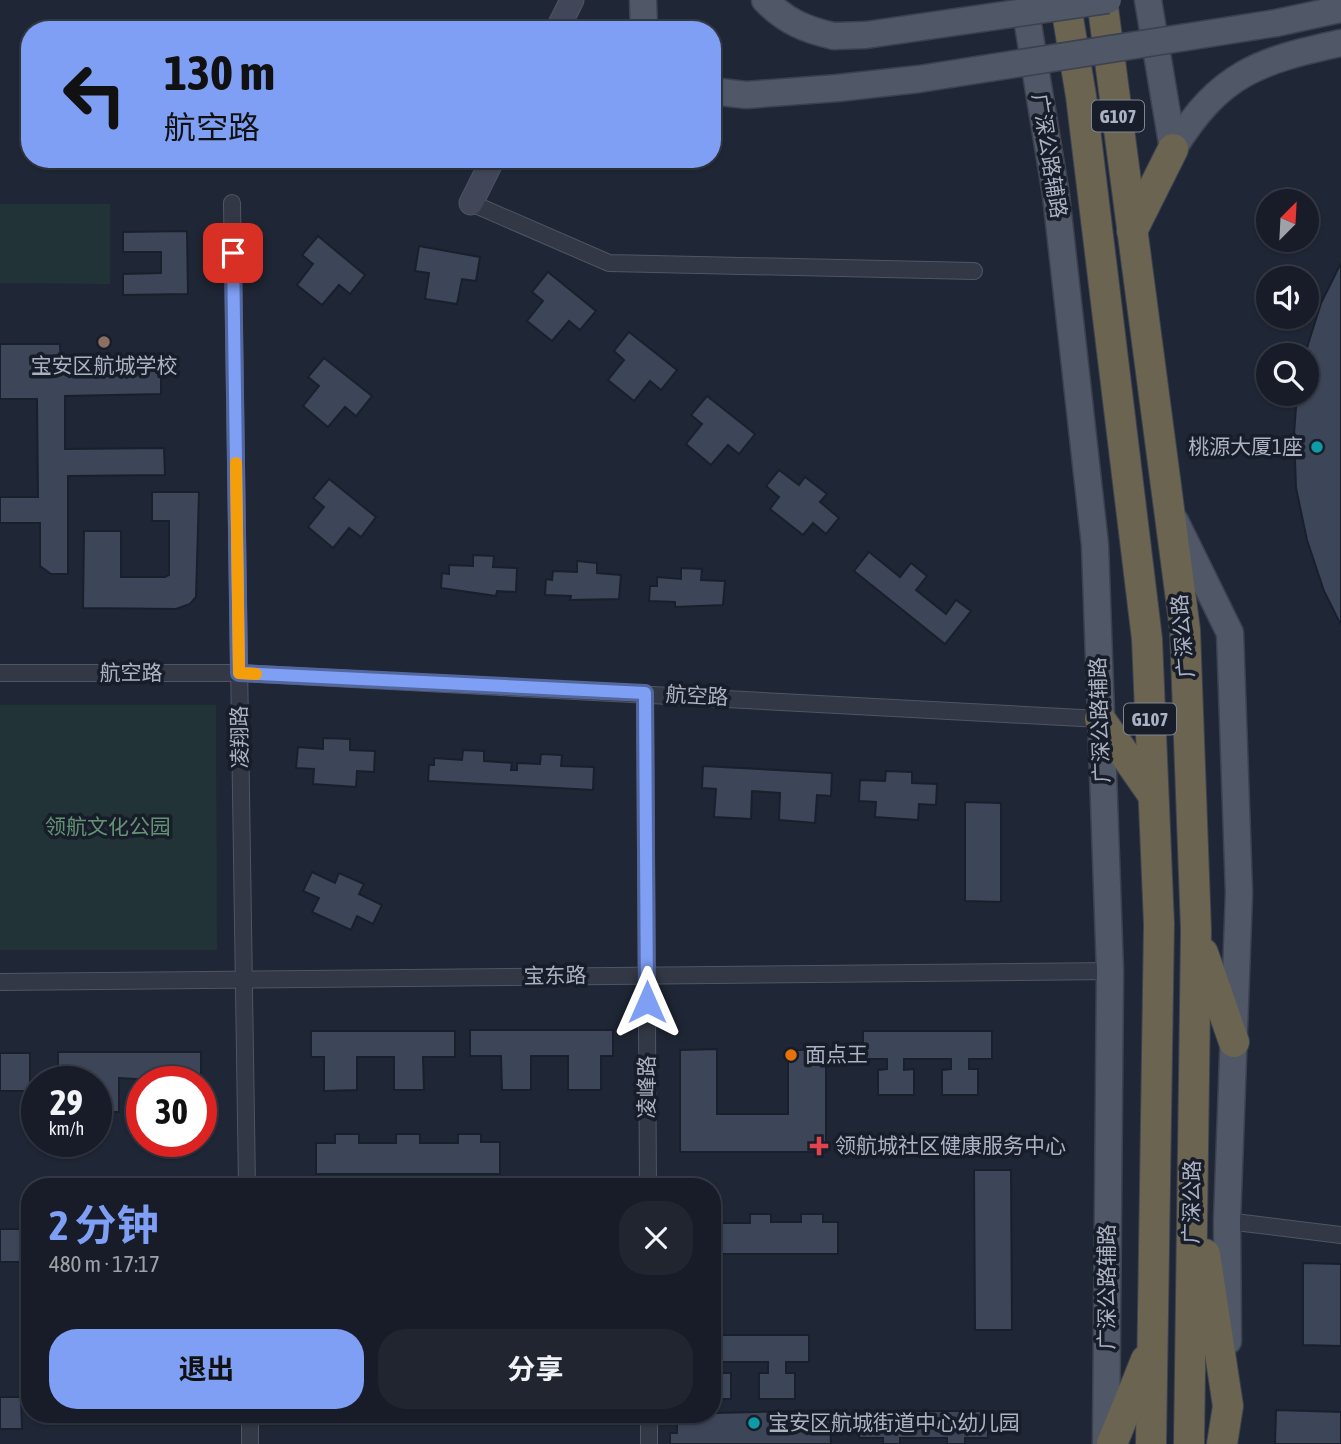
<!DOCTYPE html>
<html lang="zh">
<meta charset="utf-8">
<style>
:root{--surface:#171c28;--page:#202530;--text:#f1f3f6;--muted:#9ea1a8;--line:#363a45;--accent:#7f9ff5}
body{margin:0;font-family:"Asap Condensed","Noto Sans SC",sans-serif;background:var(--page);color:var(--text);height:100vh;display:flex;flex-direction:column;font-size:26px;white-space:nowrap}
*{box-sizing:border-box;margin:0}
p{font-size:23px;color:var(--muted)}
.icon{flex:none;width:38px;height:38px;fill:none;stroke:currentColor;stroke-width:2;stroke-linecap:round;stroke-linejoin:round}
.map{position:relative;flex:1;overflow:hidden}
.panel{position:absolute;left:21px;top:1178px;width:700px;height:245px;display:flex;flex-direction:column;background:var(--surface);border-radius:28px;box-shadow:0 2px 5px #0004,0 0 0 2px var(--line)}
.panel>*{flex:none}
.top-card{position:absolute;left:21px;top:21px;width:700px;height:147px;border-radius:28px;box-shadow:0 2px 5px #0004,0 0 0 2px var(--line);background:#7f9ff5;color:#111;overflow:hidden}
.needle{width:46px;rotate:24deg}
.fabs{position:absolute;left:1256px;top:189px;display:grid;gap:14px}
.fabs a{display:grid;place-items:center;width:63px;height:63px;border-radius:50%;background:var(--surface);box-shadow:0 2px 5px #0004,0 0 0 2px var(--line);font-size:35px}
.speed{position:absolute;left:21px;top:1066px;display:flex;gap:14px;font-size:35px;font-weight:700;text-align:center}
.speed>*{display:grid;place-content:center;width:91px;height:91px;border-radius:50%;background:var(--surface);box-shadow:0 2px 5px #0004,0 0 0 2px var(--line);line-height:1}
.speed small{font-size:18px;font-weight:400}
.speed .limit{border:10px solid #d22;background:#fff;color:#111}
.pin{position:absolute;display:grid;place-items:center;width:60px;height:60px;color:#fff;margin:-30px;border-radius:14px;box-shadow:0 4px 10px #0006}
.me{position:absolute;width:77px;margin:-38px;rotate:0deg;stroke-linejoin:round;filter:drop-shadow(0 0 5px #0008)}
.turn{display:flex;align-items:center;gap:24px;height:147px;padding:0 28px;font-size:32px}
.turn .icon{width:91px;height:91px;stroke-width:2.5}
.turn b{display:block;font-size:49px;line-height:60px}
.round{display:grid;place-items:center;flex:none;width:74px;height:74px;border-radius:28px;background:var(--page)}
.headline{display:flex;align-items:center;justify-content:space-between;height:119px;padding:0 28px}
h1{font-size:42px;font-weight:700;line-height:52px;color:var(--accent)}
.cta{display:flex;gap:14px;margin-top:auto;padding:14px 28px}
.cta a{flex:1;height:80px;border-radius:28px;background:var(--accent);color:#111;font-size:28px;font-weight:700;line-height:80px;text-align:center}
.cta a+a{background:var(--page);color:var(--text)}
.map>svg:first-child{display:block}
</style>
<div class="map">
<svg width="1341" height="1444" viewBox="0 0 1341 1444">
<rect width="100%" height="100%" fill="#1f2635"/>
<g fill="#223337">
<path d="M0 204H110V284L0 283Z"/>
<path d="M0 705H216L217 950H0Z"/>
</g>
<g fill="#3d4558" stroke="#1a1f2c" stroke-width="2">
<path d="M187 231 188 294 123 295V274L161 273V252H123V232Z"/>
<path d="M318 236 365 275 350 294 339 285 322 305 297 285 313 264 302 255Z"/>
<path d="M419 246 480 257 476 281 462 279 457 304 425 299 429 273 415 271Z"/>
<path d="M1341 263V625L1324 591 1307 540 1296 488 1294 434 1297 394H1307V355L1305 354 1321 303Z"/>
<path d="M548 272 596 311 580 330 569 321 552 341 527 321 543 301 532 292Z"/>
<path d="M629 332 677 370 661 390 650 381 634 401 608 380 624 360 614 351Z"/>
<path d="M0 344H60L61 367H161V394L65 396V449L164 448 165 475 68 476V574H51L40 566V523H0V497H38L37 399H0Z"/>
<path d="M324 358 372 396 356 416 345 407 328 427 303 406 319 386 308 377Z"/>
<path d="M707 396 755 434 739 454 728 445 711 465 686 444 702 424 691 415Z"/>
<path d="M779 470 799 485 805 477 827 494 820 502 839 518 826 534 813 523 803 535 770 509 779 497 766 486Z"/>
<path d="M329 479 376 517 361 537 349 528 333 548 308 527 324 507 313 498Z"/>
<path d="M152 492H199L196 597 190 604 176 609 83 608 84 531H121V577H165L169 575V521H152Z"/>
<path d="M869 552 900 577 911 563 927 576 916 590 946 614 956 600 971 611 945 644 854 571Z"/>
<path d="M473 555 494 556 493 567 517 568 516 592 497 591 496 596 441 588 442 573 449 574V565L473 566Z"/>
<path d="M577 561 597 563V573L621 575 619 599 570 600 571 596 545 595 546 579 552 580 553 571 577 572Z"/>
<path d="M681 568 702 569 701 580 725 581 723 605 675 607V602L649 601 650 586H657V577L681 579Z"/>
<path d="M323 738 350 739V750L375 751 374 772 357 771 356 787 313 784 314 769 296 768 298 747 323 749Z"/>
<path d="M463 750 484 751V761L512 763 511 770H517V763L540 764 541 754 562 755 561 766 594 767 593 790 428 781 429 765H434V758L462 760Z"/>
<path d="M703 766 832 773 831 796 817 795 815 823 779 820 780 793 752 791 751 819 714 817 716 789 702 788Z"/>
<path d="M886 771 912 772V783L937 784 936 805 919 804 918 820 875 817 876 802 859 801 860 780 885 781Z"/>
<path d="M965 802 1001 803V902L965 901Z"/>
<path d="M312 872 335 883 339 873 364 884 359 894 382 905 373 924 357 916 351 930 312 912 319 898 303 891Z"/>
<path d="M470 1030H613V1056H601V1090H568V1056H531V1090H502L501 1056H470Z"/>
<path d="M311 1031H455V1057H423L424 1090H394V1057H357V1090L324 1091V1057H311Z"/>
<path d="M863 1031H992V1059H969V1069H978V1095H942V1070L951 1069V1059H904V1070L914 1069V1095H878V1070L887 1069V1059H863Z"/>
<path d="M717 1049V1114H788V1050H826V1152H680V1050Z"/>
<path d="M58 1052H201V1078H189V1082L119 1078V1112H96V1082H89V1078H58Z"/>
<rect x="0" y="1053" width="30" height="38"/>
<path d="M335 1134H359V1143H396V1134H420V1143H458V1134H481V1142H500V1174H316V1143H335Z"/>
<path d="M974 1170H1011L1012 1330H975Z"/>
<path d="M712 1214H720V1223H750V1214H771V1222H801V1214H823V1222H838V1254H712Z"/>
<rect x="0" y="1229" width="21" height="33"/>
<path d="M1303 1263 1341 1264V1346L1303 1345Z"/>
<path d="M712 1335H809V1362H786V1373H795V1399H759V1373H768V1362H721V1373H731V1399H712Z"/>
<path d="M0 1397H21L22 1429H0Z"/>
<path d="M830 1410 831 1444H670V1433H677V1414Z"/>
<path d="M1276 1410 1341 1412V1444H1275Z"/>
<path d="M859 1411H988V1438H965V1444H947V1438H900V1444H883V1438H859Z"/>
</g>
<g fill="none" stroke-linecap="round" stroke-linejoin="round">
<g stroke="#505564" stroke-width="18">
<g id="street">
<path d="M232 203 247 1186"/>
<path d="M471 203 609 263 974 271"/>
<path d="M0 673H239L1100 719"/>
<path d="M645 693 648 1186"/>
<path d="M0 982 1110 971"/>
<path d="M1227 1221 1341 1235"/>
<path d="M250 1414V1444"/>
<path d="M649 1414V1444"/>
</g>
</g>
<g stroke="#505564" stroke-width="25">
<g id="secondary">
<path d="M557 30 572 0"/>
<path d="M471 203 493 159"/>
</g>
</g>
<g stroke="#3c414f" stroke-width="29">
<g id="primary">
<path d="M643 0 644 30"/>
<path d="M765 0C785 21 806 30 834 36"/>
<path d="M1024 0 1056 195 1095 545 1110 971 1106 1444"/>
<path d="M1148 0 1173 149"/>
<path d="M1276 23 1341 9"/>
<path d="M712 91 746 95 838 88"/>
<path d="M1173 149C1220 73 1258 61 1341 43"/>
<path d="M1175 521 1230 633 1239 893 1227 1221 1228 1341"/>
</g>
</g>
<g stroke="#3d4250" stroke-width="32">
<g id="highway">
<path d="M1065 0 1081 96 1147 639 1159 924 1151 1444"/>
<path d="M1102 0 1185 630 1196 930 1189 1444"/>
<path d="M1132 231 1173 149"/>
<path d="M1100 719 1153 795"/>
<path d="M1203 953 1234 1042"/>
<path d="M1205 1254 1228 1406 1222 1444"/>
<path d="M1112 1444 1146 1360"/>
</g>
</g>
<use href="#street" stroke="#323845" stroke-width="16"/>
<use href="#secondary" stroke="#414758" stroke-width="23"/>
<use href="#primary" stroke="#505766" stroke-width="26"/>
<use href="#highway" stroke="#6b6450" stroke-width="30"/>
<g stroke="#3c414f" stroke-width="29" stroke-linecap="butt">
<g id="primary-bridge">
<path d="M834 36 866 35 1108 0"/>
<path d="M838 88 919 79 1276 23"/>
</g>
</g>
<use href="#primary-bridge" stroke="#505766" stroke-width="26"/>
</g>
<g fill="none" stroke-linecap="round" stroke-linejoin="round">
<g stroke="#53679f" stroke-width="18">
<path id="route" d="M233 253 239 673 645 693 647 1002"/>
</g>
<use href="#route" stroke="#7f9ff5" stroke-width="12"/>
<path stroke="#f59e0b" stroke-width="12" d="M236 463 239 673 256 674"/>
</g>
<circle fill="#8d6e63" stroke="#181d2a" stroke-width="2.5" cx="104" cy="342" r="7"/>
<g fill="#0f9aa8" stroke="#181d2a" stroke-width="2.5">
<circle cx="1317" cy="447" r="7"/>
<circle cx="754" cy="1423" r="7"/>
</g>
<circle fill="#e8710a" stroke="#181d2a" stroke-width="2.5" cx="791" cy="1055" r="7"/>
<path fill="#e0444e" stroke="#181d2a" stroke-width="2.5" d="M815.5 1135.5h7v7h7v7h-7v7h-7v-7h-7v-7h7z"/>
<g text-anchor="middle" stroke-width="7" stroke-linejoin="round" paint-order="stroke">
<g fill="#181d2a" stroke="#808595" stroke-width="2">
<rect x="1092" y="100.5" width="52" height="31" rx="5"/>
<rect x="1124" y="703.5" width="52" height="31" rx="5"/>
</g>
<g font-size="19" font-weight="bold" fill="#acb2c3">
<text x="1118" y="123">G107</text>
<text x="1150" y="726">G107</text>
</g>
<g font-size="21" fill="#acb2c3" stroke="#181d2a">
<text transform="translate(1049 156) rotate(81)" y="7">广深公路辅路</text>
<text transform="translate(1183 636) rotate(-95)" y="7">广深公路</text>
<text x="131" y="680">航空路</text>
<text transform="translate(697 696) rotate(3)" y="7">航空路</text>
<text transform="translate(1100 720) rotate(-92)" y="7">广深公路辅路</text>
<text transform="translate(240 737) rotate(-91)" y="7">凌翔路</text>
<text transform="translate(555 976) rotate(-1)" y="7">宝东路</text>
<text transform="translate(647 1087) rotate(-90)" y="7">凌峰路</text>
<text transform="translate(1192 1202) rotate(-89)" y="7">广深公路</text>
<text transform="translate(1107 1287) rotate(-90)" y="7">广深公路辅路</text>
</g>
<g font-size="21" fill="#acb2c3" stroke="#181d2a" text-anchor="start">
<text x="104" y="373" text-anchor="middle">宝安区航城学校</text>
<text x="1303" y="454" text-anchor="end">桃源大厦1座</text>
<text x="805" y="1062">面点王</text>
<text x="835" y="1153">领航城社区健康服务中心</text>
<text x="768" y="1430">宝安区航城街道中心幼儿园</text>
</g>
<g font-size="21" fill="#659275" stroke="#181d2a">
<text x="108" y="834">领航文化公园</text>
</g>
</g>
</svg>
<div class="fabs">
<a><svg class="needle" viewBox="-14 -14 28 28"><path d="M0-13l5 13h-10z" fill="#e53935"/><path d="M0 13l5-13h-10z" fill="#9ea1a8"/></svg></a>
<a><svg class="icon" aria-label="sound" viewBox="0 0 24 24"><path d="M4 9h4l5-4v14l-5-4H4zM17 9q2 3 0 6"/></svg></a>
<a><svg class="icon" aria-label="search" viewBox="0 0 24 24"><circle cx="10" cy="10" r="6"/><path d="M15 15l6 6"/></svg></a>
</div>
<div class="speed"><div>29<small>km/h</small></div><div class="limit">30</div></div>
<div class="pin" style="left:233px;top:253px;background:#d93025"><svg class="icon" aria-label="arrive" viewBox="0 0 24 24"><path d="M6 21V4h12l-3 4 3 4H6"/></svg></div>
<svg class="me" style="left:647px;top:1002px" viewBox="-20 -20 40 40"><path d="M0-17L14 15 0 8-14 15z" fill="#7f9ff5" stroke="#fff" stroke-width="4"/></svg>
<div class="top-card">
<div class="turn"><svg class="icon" aria-label="left" viewBox="0 0 24 24"><path d="M17 20v-9H6M10 6l-5 5 5 5"/></svg><div><b>130 m</b>航空路</div></div>
</div>
<section class="panel">
<div class="headline"><div><h1>2 分钟</h1><p>480 m · 17:17</p></div><a class="round"><svg class="icon" aria-label="close" viewBox="0 0 24 24"><path d="M6 6l12 12M18 6L6 18"/></svg></a></div>
<div class="cta"><a>退出</a><a>分享</a></div>
</section>
</div>
